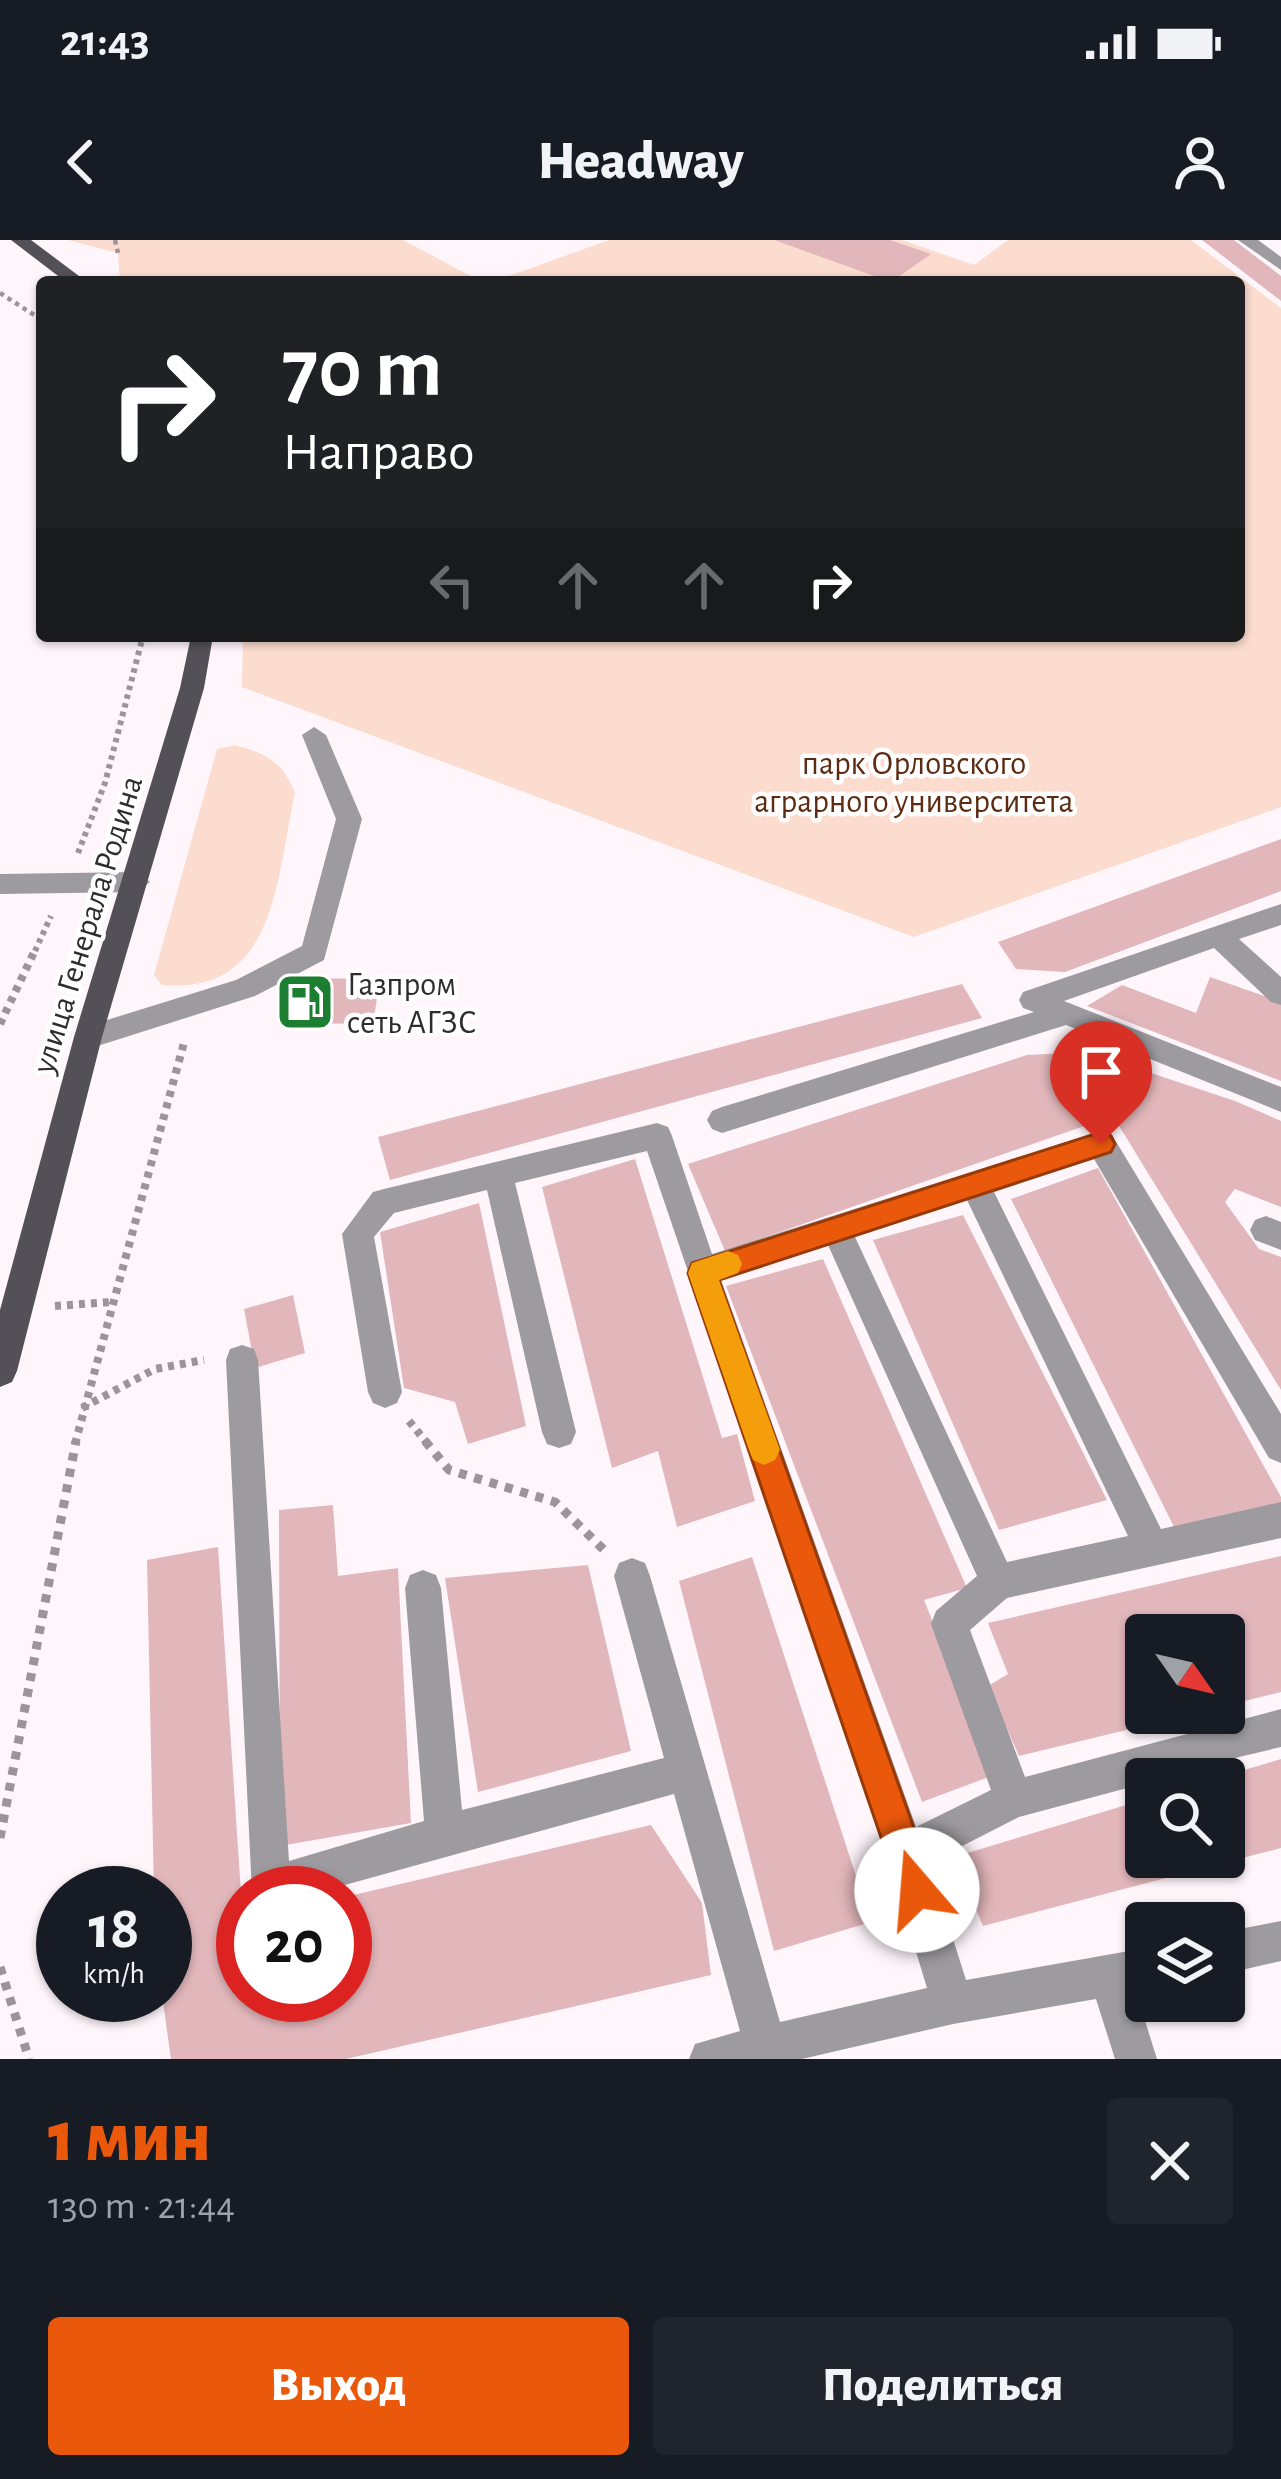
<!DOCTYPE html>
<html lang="ru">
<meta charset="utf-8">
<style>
:root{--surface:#171b24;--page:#20242c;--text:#f1f3f6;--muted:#9ea1a6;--accent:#ea580c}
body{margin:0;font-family:"Alegreya Sans",sans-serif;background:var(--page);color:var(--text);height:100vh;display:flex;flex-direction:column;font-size:45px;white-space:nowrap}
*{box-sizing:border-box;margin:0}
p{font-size:39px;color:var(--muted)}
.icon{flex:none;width:66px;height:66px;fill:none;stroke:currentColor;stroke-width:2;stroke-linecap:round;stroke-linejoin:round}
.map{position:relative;height:1819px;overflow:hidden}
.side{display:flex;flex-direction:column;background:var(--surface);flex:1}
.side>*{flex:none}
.guide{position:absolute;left:36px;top:36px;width:1209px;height:366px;border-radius:12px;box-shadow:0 3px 9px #0004;background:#202124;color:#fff;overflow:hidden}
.needle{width:78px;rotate:124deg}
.fabs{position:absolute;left:1125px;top:1374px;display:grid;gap:24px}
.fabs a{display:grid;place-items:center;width:120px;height:120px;border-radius:12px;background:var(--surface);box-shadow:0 3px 9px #0004;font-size:60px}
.speed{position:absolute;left:36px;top:1626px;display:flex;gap:24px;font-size:60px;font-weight:700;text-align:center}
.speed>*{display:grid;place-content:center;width:156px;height:156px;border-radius:50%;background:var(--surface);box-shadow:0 3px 9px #0004;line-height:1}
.speed small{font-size:30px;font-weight:400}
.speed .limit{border:18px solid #d22;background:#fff;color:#111}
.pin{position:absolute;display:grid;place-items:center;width:102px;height:102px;color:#fff;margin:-123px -51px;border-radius:50% 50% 50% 0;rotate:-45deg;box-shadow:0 0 12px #0007}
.pin .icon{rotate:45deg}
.me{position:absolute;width:132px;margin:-66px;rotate:342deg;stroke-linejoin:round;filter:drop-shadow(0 0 9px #0008)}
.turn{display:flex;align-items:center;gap:42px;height:252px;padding:0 48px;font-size:54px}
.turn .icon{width:156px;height:156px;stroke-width:2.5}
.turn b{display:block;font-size:84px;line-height:102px}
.lanes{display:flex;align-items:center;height:114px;padding:0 48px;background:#0003;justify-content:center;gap:60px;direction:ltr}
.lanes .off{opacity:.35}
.round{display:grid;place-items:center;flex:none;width:126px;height:126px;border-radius:12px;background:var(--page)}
.overview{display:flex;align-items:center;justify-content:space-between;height:204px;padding:0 48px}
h1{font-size:72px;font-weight:800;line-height:90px;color:var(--accent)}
.cta{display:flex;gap:24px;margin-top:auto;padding:24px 48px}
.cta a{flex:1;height:138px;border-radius:12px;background:var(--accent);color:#fff;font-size:48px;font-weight:800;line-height:138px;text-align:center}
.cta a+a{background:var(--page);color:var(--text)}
.status{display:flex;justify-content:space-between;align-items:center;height:84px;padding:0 60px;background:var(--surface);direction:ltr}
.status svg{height:33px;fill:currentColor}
header{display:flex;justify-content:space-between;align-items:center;height:156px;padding:0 48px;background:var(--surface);font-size:54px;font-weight:800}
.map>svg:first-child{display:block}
</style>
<div class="status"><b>21:43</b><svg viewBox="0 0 49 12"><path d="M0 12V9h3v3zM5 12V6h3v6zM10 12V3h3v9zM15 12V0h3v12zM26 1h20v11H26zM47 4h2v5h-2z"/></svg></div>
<header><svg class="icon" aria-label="back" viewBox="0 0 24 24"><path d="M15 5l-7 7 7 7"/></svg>Headway<svg class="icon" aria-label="person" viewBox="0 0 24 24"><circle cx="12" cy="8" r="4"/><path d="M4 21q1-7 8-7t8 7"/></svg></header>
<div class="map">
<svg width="1281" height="1819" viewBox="0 0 1281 1819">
<rect width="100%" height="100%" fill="#fff6fc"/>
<g fill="#fbdcce">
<path d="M68 0H403L482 42H120L118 13Z"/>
<path d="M609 0H902L974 25 1008 0H1191L1281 68V567L914 697 242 447 243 396H1239V42H492Z"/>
<path d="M235 505C267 514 282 521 295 553 276 638 277 755 162 745L154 735 217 509Z"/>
</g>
<g fill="#e2b7bb">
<path d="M774 0H890L931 14 891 42Z"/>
<path d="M1202 0H1234L1281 36V61Z"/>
<path d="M1281 599V651L1065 732 1016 729 998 702Z"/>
<path d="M1210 737 1281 762V841L1087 766 1122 745 1196 773Z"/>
<path d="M296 738 380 739 373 784 287 783Z"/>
<path d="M962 744 982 778 390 940 378 897Z"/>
<path d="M1088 812 1235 861 1281 881V967L1235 949 1225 962 1259 1009 1281 1017V1150L1113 876 725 1011 688 924 1027 815Z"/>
<path d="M635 919 722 1198 737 1194 755 1261 677 1287 658 1211 612 1228 542 947Z"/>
<path d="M1098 928 1281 1257V1269L1179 1297 1011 959Z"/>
<path d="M479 963 526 1186 468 1204 455 1162 404 1148 380 992Z"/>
<path d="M963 975 1107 1260 999 1290 873 1000Z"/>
<path d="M823 1019 967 1348 924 1360 994 1535 922 1562 726 1046Z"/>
<path d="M293 1055 305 1113 255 1128 244 1069Z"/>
<path d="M333 1265 338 1336 398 1328 411 1583 280 1606 279 1270Z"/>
<path d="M218 1307 243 1683V1755H345V1657L651 1585 702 1663 711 1735 346 1819H171L162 1755 165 1653H154L147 1320Z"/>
<path d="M1281 1316V1452L1224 1466V1395H1146V1473L1188 1475 1019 1516 988 1446 1008 1434 988 1383Z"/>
<path d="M752 1317 871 1682 774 1711 679 1341Z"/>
<path d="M588 1325 631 1511 478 1552 445 1338Z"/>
<path d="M1281 1519V1608L983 1686 954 1617 1146 1559V1617H1224V1536Z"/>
</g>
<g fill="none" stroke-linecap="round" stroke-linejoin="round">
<g stroke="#9b9599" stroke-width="4.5" stroke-dasharray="4.5 4.5" stroke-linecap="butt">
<path d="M115 0 118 13"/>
<path d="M0 53 42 80"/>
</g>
<g stroke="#9b9599" stroke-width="6" stroke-dasharray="4.5 4.5" stroke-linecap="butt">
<path d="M78 613 105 543 143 396"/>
<path d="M35 711 51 676"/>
</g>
<g stroke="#9b9599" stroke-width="8" stroke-dasharray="6 6" stroke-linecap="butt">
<path d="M0 784 36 708"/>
<path d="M55 1066 111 1062"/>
<path d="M82 1168 155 1129 204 1120"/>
<path d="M409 1181 428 1204"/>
<path d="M75 1204 185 799"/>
</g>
<g stroke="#9b9599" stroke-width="9" stroke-dasharray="8 8" stroke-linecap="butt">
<path d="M425 1201 449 1230 555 1262 604 1310"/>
<path d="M0 1598 76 1201"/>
<path d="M0 1727 29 1819"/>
</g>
<g fill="#9d9b9f" fill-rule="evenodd">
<path d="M1238 0H1258L1281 17V30Z"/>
<path d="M314 487 326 495 362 579 324 720 255 756 88 809 78 805 74 797 78 789 236 740 302 706 336 579 302 495Z"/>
<path d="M137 632 150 642 137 652 0 654V634Z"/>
<path d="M1281 664V685L1239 699 1281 737V765L1271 762 1214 708 1064 761 1281 847V872L1066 785 722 893 712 889 707 880 712 871 722 867 1034 772 1023 768 1019 760 1023 752Z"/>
<path d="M657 883 668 887 672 896 712 1014 1101 891 1112 895 1281 1174V1223L1269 1218 1094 919 994 952 1161 1289 1281 1262V1298L1007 1358 970 1390 1025 1537 1281 1469V1507L1146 1539V1543L1019 1577 929 1623 966 1740 1146 1708V1750L1136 1752 1157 1819H1115L1096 1759 953 1784 802 1819H689L695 1804 740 1791 674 1554 316 1653H252L226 1120 230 1109 242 1105 254 1109 258 1120 289 1621 424 1581 405 1348 410 1335 423 1330 436 1335 441 1348 462 1570 664 1518 614 1336 619 1323 632 1318 645 1323 650 1336 780 1782 927 1748 886 1613 647 911 515 943 576 1192 571 1204 559 1208 547 1204 542 1192 487 950 394 973 374 997 402 1152 397 1163 385 1168 373 1163 368 1152 342 994 373 952 384 949ZM967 960 1128 1296 1007 1322 855 997ZM828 1005 977 1336 936 1371 931 1384 991 1550 916 1587 721 1040Z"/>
<path d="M1266 976 1281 982V1010L1255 1000 1250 990 1255 980Z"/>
<path d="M1281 1681V1721L1224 1734V1692Z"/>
</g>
<g fill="#535057" fill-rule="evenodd">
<path d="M11 0H31L87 42H66Z"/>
<path d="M191 396H213L204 448 102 797 17 1131 12 1142 0 1147V1070L74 797 180 448Z"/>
</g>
</g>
<path fill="#ea580c" stroke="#983908" stroke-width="3" d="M1101 892 1111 896 1115 904 1111 912 719 1040 936 1650 930 1663 917 1669 904 1663 899 1650 688 1033 692 1023 702 1020Z"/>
<path fill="#f59e0b" d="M728 1011 738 1015 742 1024 738 1033 719 1040 780 1210 775 1220 764 1225 753 1220 749 1210 688 1033 692 1023Z"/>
<defs>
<g id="fuel-square" transform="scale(3)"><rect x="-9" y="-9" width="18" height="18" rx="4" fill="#1b7e30" stroke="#fff"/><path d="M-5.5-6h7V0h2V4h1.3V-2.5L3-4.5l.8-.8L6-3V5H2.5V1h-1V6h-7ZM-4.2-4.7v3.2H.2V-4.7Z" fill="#fff"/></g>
</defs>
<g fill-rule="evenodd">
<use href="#fuel-square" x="305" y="762"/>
</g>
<g text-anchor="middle" stroke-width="9" stroke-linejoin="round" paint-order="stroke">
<g font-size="33" fill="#5c2b12" stroke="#fff">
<text x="914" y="534">парк Орловского<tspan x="914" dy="38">аграрного университета</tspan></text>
</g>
<g font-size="33" fill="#2f2b2e" stroke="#fff">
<text transform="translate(86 684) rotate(-73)" y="12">улица Генерала Родина</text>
</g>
<g font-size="33" fill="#2f2b2e" stroke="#fff" text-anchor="start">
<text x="347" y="755">Газпром<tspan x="347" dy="38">сеть АГЗС</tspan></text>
</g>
</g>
</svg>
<div class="fabs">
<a><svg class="needle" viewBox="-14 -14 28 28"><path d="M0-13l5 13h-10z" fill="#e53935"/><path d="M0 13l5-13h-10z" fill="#9ea1a6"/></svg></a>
<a><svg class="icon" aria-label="search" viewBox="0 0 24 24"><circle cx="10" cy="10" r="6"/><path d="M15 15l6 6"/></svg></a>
<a><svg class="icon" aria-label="layers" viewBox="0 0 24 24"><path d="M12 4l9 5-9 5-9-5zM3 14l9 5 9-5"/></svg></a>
</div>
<div class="speed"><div>18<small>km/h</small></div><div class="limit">20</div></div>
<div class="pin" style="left:1101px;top:904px;background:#d93025"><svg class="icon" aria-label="arrive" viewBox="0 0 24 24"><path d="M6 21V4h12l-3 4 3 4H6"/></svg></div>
<svg class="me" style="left:917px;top:1650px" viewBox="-20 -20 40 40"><circle r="19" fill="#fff"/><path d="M0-13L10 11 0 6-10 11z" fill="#ea580c"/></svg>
<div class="guide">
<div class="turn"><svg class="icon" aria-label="right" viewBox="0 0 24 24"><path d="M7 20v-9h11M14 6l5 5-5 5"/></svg><div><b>70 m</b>Направо</div></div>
<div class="lanes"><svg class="icon off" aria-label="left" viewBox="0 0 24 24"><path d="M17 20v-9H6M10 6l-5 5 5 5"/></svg><svg class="icon off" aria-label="ahead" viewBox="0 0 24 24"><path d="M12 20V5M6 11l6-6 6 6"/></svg><svg class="icon off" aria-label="ahead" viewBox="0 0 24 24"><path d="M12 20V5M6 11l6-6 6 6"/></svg><svg class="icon" aria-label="right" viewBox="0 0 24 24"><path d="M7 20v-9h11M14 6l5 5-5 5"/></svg></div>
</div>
</div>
<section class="side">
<div class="overview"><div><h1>1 мин</h1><p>130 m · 21:44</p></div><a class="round"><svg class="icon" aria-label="close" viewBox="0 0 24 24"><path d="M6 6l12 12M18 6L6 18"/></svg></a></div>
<div class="cta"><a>Выход</a><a>Поделиться</a></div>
</section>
